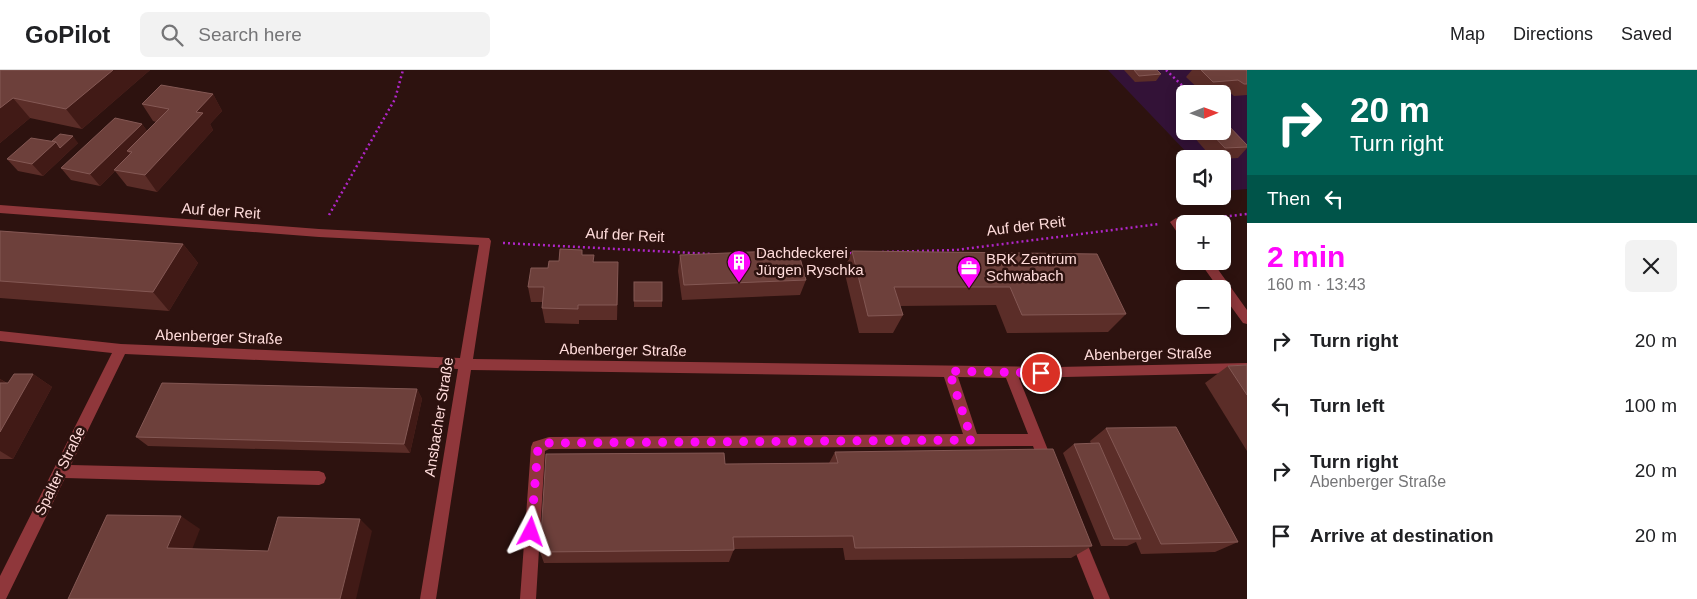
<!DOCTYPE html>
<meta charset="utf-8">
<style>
:root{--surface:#fff;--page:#f2f2f2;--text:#202124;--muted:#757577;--line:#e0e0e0;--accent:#ff07fb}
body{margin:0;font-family:Helvetica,sans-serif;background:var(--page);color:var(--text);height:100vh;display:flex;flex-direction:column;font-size:19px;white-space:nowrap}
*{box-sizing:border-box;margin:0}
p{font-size:16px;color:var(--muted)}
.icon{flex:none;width:28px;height:28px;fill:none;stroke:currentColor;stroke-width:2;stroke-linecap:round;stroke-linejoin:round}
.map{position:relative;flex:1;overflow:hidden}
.drawer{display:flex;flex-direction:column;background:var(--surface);width:450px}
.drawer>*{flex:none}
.guide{background:#00695c;color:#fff;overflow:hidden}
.needle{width:32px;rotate:89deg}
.fabs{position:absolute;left:1176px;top:15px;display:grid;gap:10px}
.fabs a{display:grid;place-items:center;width:55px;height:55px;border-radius:8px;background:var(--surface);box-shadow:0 2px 12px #0003;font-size:25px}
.pin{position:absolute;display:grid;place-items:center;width:42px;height:42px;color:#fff;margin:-21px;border:2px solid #fff;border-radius:50%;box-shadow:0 1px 5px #0007}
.me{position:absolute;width:55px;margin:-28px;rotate:4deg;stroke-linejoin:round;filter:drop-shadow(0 0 4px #0008)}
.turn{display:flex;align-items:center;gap:18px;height:105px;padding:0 20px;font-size:22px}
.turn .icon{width:65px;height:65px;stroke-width:2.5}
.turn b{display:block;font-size:35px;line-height:42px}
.then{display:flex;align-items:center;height:48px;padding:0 20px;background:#0003;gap:10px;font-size:19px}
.round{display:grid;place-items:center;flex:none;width:52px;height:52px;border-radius:8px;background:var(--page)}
.headline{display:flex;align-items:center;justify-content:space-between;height:85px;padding:0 20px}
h1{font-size:30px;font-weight:700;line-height:38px;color:var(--accent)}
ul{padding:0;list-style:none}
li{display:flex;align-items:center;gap:15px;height:65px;padding:0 20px}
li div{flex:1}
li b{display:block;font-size:19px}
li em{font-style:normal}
header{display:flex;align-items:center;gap:30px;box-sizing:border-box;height:70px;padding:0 25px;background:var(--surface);border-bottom:1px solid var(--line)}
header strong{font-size:24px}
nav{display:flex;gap:28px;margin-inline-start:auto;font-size:18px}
.search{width:350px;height:45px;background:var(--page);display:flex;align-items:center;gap:12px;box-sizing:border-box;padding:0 18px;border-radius:8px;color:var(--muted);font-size:19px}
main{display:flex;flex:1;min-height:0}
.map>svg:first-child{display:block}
</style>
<header>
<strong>GoPilot</strong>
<div class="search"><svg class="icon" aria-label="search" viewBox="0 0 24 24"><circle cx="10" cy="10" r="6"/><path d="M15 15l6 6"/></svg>Search here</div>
<nav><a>Map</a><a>Directions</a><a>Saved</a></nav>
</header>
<main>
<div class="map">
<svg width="1247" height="529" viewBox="0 0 1247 529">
<rect width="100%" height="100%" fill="#2d120f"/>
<path fill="#331237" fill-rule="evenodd" d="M1108 0H1247V119L1225 121 1223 119 1222 89H1193ZM1185 24H1222V61H1185Z"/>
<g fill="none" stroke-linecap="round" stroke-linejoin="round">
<g stroke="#b026c8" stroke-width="2.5" stroke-dasharray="2 3" stroke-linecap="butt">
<path d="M1166 0 1191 24"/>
<path d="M329 145 395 29 403 0"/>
<path d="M1195 150 1247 144"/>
<path d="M503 173 711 184"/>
<path d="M882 182 956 180 1159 154"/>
<path d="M795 185 854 183"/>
</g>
<g fill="#8f373b" fill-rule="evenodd">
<path d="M0 135 319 159 489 168 491 171 473 289 1057 297 1247 293V303L1019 308 1054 395 1052 400 1047 402 1042 400 1033 376 549 379 545 381 536 529H520L531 377 533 372 549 367 963 364 944 307 471 300 436 529H420L458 299 125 284 71 395 319 401 324 403 326 408 324 413 319 415 65 408 6 529H0V506L112 283 0 271V261L121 274 460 288 479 175 319 167 0 143ZM958 307 1006 308 1028 364H977Z"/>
<path d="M1176 148C1186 151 1185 161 1185 169L1181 168 1170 152Z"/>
<path d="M1199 191H1212L1247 240V254L1243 253 1222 224V219H1219Z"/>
<path d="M1077 459 1082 461 1110 529H1094L1069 466 1072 461Z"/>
</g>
</g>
<g fill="#5b2d28">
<path d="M0 0H150L82 59 30 48 0 73Z"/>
<path d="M1124 0H1157L1161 4 1156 11 1135 12Z"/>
<path d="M1192 0H1246L1247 1V25L1234 26 1228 21 1204 24 1186 7Z"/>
<path d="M213 24 222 41 210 54 213 60 157 122 127 116 115 101 100 116 71 110 61 98 142 54 147 61 156 52 153 51 142 34Z"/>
<path d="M1198 61H1222L1247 75V78L1238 88 1222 89H1213L1193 66Z"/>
<path d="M52 71 78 73 43 106 18 101 7 89Z"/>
<path d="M0 161 183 174 198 193 169 241 0 228Z"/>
<path d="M852 181 1097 184 1126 244 1108 262 1007 263 996 235 900 236 903 245 893 263H859L844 200Z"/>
<path d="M583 185 594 192 618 207 617 250H579V254L545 253 542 238 543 232H531L528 217 548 198 559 191Z"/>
<path d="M680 185 806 210 800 225 682 230 678 201Z"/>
<path d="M634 212 662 231V237H634Z"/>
<path d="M1247 295V381L1205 313 1228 296Z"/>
<path d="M33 304 52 317 13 389H0V309L7 313H8Z"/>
<path d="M417 319 422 329 410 383 148 376 136 367Z"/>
<path d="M1106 358 1238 472 1215 482 1141 484 1136 472 1127 476H1101L1063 383 1074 374H1091L1090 371Z"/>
<path d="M835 382 1092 476 1071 488 845 490 843 478 734 479 729 492 544 493 540 482 725 394 829 393Z"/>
</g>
<g fill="#411a16">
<path d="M113 0H150L82 59 66 39Z"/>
<path d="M213 24 222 41 210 54 213 60 157 122 145 105 196 42Z"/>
<path d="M13 28 30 48 0 73V38Z"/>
<path d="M142 54 151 66 132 82 127 81 131 85 100 116 90 104Z"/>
<path d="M73 66 78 73 43 106 32 94 56 72Z"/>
<path d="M183 174 198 193 169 241 153 222Z"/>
<path d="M618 192V207L617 250V235Z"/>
<path d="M33 304 52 317 13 389 0 381V362Z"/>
<path d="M0 309 13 318 0 323Z"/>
<path d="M417 319 422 329 410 383 404 374Z"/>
<path d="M181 446 200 459 188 490 167 478Z"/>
<path d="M360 449 372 461 356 529H340Z"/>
</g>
<g fill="#6d403b" stroke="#845854">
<path d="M0 0H113L66 39 13 28 0 38Z"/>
<path d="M1134 0H1157L1161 4 1139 6Z"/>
<path d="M1201 0H1246L1247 1V14H1244L1238 10 1213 12Z"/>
<path d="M161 15 213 24 196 42 203 43 145 105 114 100 132 82 127 81 169 39 142 34Z"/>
<path d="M115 48 142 54 90 104 61 98Z"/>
<path d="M1222 53H1226L1247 75V77L1225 78 1209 61H1222Z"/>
<path d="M60 64 73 66 60 78 56 72 52 71Z"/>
<path d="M31 68 56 72 32 94 7 89Z"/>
<path d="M0 161 183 174 153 222 0 211Z"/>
<path d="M560 179 582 180V185H594L593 192H618L617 235H578V239L542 238 544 217H528L531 198H548L549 191H559Z"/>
<path d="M798 180 806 210 684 215 680 185Z"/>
<path d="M852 181 1097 184 1126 244 1022 245 1010 217H894L903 245 868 246Z"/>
<rect x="634" y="212" width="28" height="19"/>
<path d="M1247 295V325L1228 296Z"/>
<path d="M14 304H33L0 362V313H8Z"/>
<path d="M162 313 417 319 404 374 136 367Z"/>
<path d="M1176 357 1238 472 1161 474 1106 358Z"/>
<path d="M1099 373 1141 469H1114L1074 374Z"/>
<path d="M1053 379 1092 476 855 478 853 466 733 467 734 480 540 482 546 384 724 383 725 394 838 393 835 382Z"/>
<path d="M107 445 181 446 167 478 268 481 278 447 360 449 340 529H68Z"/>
</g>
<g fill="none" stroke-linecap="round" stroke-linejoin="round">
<path stroke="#ff07fb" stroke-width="9" stroke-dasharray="0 16.2" d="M531 462 538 377 549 373 972 370 949 301 1041 303"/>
</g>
<defs>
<g id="building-pin" transform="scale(1.25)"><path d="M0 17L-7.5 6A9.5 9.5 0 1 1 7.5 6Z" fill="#ff07fb" stroke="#2d120f"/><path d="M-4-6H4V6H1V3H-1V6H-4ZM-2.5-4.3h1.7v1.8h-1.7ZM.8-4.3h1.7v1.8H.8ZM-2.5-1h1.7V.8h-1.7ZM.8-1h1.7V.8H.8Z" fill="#fff"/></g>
<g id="office-pin" transform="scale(1.25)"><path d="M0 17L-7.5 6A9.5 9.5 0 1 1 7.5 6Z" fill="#ff07fb" stroke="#2d120f"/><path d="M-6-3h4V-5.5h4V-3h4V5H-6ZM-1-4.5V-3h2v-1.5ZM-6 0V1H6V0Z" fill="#fff"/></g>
</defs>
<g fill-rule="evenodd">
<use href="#building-pin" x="739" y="192"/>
<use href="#office-pin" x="969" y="198"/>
</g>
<g text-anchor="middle" stroke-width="5" stroke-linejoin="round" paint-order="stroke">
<g font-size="15" fill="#ffdcdb" stroke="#2d120f">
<text transform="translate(221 141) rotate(4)" y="5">Auf der Reit</text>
<text transform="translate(1026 156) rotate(-7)" y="5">Auf der Reit</text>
<text transform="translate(625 165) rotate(3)" y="5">Auf der Reit</text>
<text transform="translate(219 267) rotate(2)" y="5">Abenberger Straße</text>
<text transform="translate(623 280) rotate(1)" y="5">Abenberger Straße</text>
<text transform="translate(1148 284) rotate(-1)" y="5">Abenberger Straße</text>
<text transform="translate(439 347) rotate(-81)" y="5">Ansbacher Straße</text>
<text transform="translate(60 401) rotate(-64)" y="5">Spalter Straße</text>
</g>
<g font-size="15" fill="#ffdcdb" stroke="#2d120f" text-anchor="start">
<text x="756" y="188">Dachdeckerei<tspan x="756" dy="17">Jürgen Ryschka</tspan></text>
<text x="986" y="194">BRK Zentrum<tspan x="986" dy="17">Schwabach</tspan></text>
</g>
</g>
</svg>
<div class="fabs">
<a><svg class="needle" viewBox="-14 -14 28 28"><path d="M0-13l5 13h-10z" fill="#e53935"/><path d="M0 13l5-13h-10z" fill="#757577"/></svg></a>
<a><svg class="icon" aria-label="sound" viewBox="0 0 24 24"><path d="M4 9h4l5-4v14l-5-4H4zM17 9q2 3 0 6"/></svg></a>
<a>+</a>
<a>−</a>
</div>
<div class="pin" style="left:1041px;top:303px;background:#d93025"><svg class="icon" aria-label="arrive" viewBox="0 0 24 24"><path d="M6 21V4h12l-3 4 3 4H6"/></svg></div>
<svg class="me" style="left:531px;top:462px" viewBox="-20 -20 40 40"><path d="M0-17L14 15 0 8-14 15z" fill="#ff07fb" stroke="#fff" stroke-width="4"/></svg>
</div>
<section class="drawer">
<div class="guide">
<div class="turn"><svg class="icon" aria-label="right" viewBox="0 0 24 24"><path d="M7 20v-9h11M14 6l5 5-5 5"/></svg><div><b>20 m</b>Turn right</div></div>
<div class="then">Then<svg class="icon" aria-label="left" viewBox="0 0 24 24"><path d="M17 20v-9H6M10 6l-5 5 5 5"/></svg></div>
</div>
<div class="headline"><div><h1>2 min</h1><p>160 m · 13:43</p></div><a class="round"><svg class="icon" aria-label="close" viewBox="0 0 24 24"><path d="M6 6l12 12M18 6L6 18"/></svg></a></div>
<ul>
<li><svg class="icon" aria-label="right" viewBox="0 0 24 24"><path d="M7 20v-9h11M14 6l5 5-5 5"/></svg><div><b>Turn right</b></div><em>20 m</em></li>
<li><svg class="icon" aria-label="left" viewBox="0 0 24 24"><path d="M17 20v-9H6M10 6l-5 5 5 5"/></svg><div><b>Turn left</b></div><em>100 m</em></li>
<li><svg class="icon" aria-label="right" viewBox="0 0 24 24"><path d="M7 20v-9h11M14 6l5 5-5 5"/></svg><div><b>Turn right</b><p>Abenberger Straße</p></div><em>20 m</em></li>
<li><svg class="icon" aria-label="arrive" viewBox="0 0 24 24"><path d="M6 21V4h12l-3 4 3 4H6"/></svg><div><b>Arrive at destination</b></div><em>20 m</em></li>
</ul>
</section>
</main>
